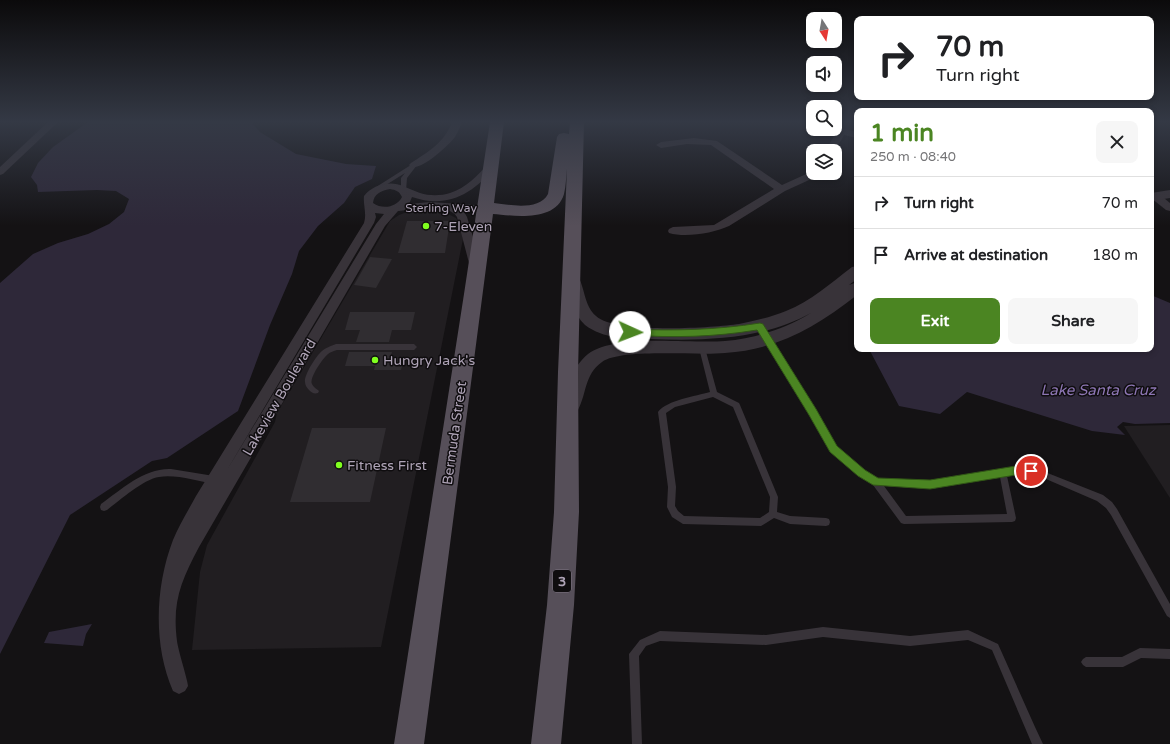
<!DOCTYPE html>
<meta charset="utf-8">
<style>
:root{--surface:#fff;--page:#f6f6f6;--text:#202124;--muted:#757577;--line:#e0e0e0;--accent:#4b8522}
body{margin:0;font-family:"Varela Round",sans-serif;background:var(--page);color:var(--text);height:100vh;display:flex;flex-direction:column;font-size:15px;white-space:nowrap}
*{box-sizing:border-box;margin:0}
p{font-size:13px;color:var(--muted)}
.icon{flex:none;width:22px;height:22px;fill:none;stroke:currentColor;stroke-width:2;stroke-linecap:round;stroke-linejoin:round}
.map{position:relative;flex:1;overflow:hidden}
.sheet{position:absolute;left:854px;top:108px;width:300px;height:244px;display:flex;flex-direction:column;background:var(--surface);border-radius:8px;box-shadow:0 2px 6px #0003}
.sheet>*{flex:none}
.guide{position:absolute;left:854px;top:16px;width:300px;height:84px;border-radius:8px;box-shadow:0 2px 6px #0003;background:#fff;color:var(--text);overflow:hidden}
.needle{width:26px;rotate:169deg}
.fabs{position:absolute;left:806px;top:12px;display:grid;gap:8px}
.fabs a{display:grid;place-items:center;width:36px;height:36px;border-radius:8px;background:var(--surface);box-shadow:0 2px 6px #0003;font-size:20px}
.pin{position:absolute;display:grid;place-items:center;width:34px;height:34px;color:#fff;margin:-17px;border:2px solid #fff;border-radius:50%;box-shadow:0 1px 4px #0007}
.me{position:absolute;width:44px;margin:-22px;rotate:92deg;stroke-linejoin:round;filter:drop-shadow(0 0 3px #0008)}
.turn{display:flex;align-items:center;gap:14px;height:84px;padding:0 16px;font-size:18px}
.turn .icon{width:52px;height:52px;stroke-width:2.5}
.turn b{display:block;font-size:28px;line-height:34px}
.round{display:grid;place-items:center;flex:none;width:42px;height:42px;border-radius:8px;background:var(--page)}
.head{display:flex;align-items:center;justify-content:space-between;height:68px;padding:0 16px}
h1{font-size:24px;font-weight:700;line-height:30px;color:var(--accent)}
.primary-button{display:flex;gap:8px;margin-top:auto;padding:8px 16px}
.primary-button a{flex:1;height:46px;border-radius:8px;background:var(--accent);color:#fff;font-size:16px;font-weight:700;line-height:46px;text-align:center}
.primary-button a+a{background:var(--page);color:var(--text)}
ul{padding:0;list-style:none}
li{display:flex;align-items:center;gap:12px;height:52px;padding:0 16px;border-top:1px solid var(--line)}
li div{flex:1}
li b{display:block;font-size:15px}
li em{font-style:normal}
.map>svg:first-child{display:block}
</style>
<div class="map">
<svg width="1170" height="744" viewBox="0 0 1170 744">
<rect width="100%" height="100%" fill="#141214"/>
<g fill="#211e21">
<path d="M440 210 456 218 460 225 463 239 381 647 192 650 200 572 207 545 275 422 277 413 390 221 399 215 410 211Z"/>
<path d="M1170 425V498L1124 426Z"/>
</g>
<g fill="#2e2839">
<path d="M88 122H251L260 132 296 154 346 164 376 166 372 179 355 187 344 203 318 226 299 251 292 274 270 325 238 411 167 458 152 461 70 515 0 654V283L33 254 58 243 88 234 109 224 124 212 129 199 116 191 97 190 38 192 37 185 31 177 38 163 53 147Z"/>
<path d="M1151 295 1170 303V423L1135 424 1123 422 1117 427 1125 435 1092 431 967 392 940 414 899 406 869 349H1151Z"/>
<path d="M92 624 86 634 83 646 44 643 49 632Z"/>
</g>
<g fill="#302d31">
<path d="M407 221H450L445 253H398Z"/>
<path d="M370 257 392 259 376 288 354 285Z"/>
<path d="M350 312H415L411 330H392L389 342H356L360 330H345Z"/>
<path d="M349 352H392L390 358H404L401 370H374L375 366H345Z"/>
<path d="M312 428H386L370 502H290Z"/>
</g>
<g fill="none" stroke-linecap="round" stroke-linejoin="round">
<g fill="#383339" fill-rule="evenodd">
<path d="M414 163 417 165 407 178 406 191 404 192 401 190V178L405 173 378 190 376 191 373 189Z"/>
<path d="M768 336 770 337 836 447 864 471 877 479 931 481 1022 467 1040 470 1103 495 1112 502 1117 509 1170 604V618L1167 616 1111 515 1106 508 1097 501 1039 476 1022 473 1007 476 1016 518 1015 521 1012 522 904 524 901 523 873 485 858 475 830 451 765 339ZM1000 477 1007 514 906 516 884 486 931 489Z"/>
<path d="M336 344H414L417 347 414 350H337C334 351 330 352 328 354 323 358 309 378 312 384 313 387 317 389 319 391L318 393C314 394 312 393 309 390 307 388 305 385 305 382 304 375 316 356 322 351 325 348 331 346 336 344Z"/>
<path d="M702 345 705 348 717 392 739 403 740 405 778 497 777 512 790 516 826 518 829 519 830 522 829 525 826 526 790 524 774 518 761 526 683 524 672 517 667 507 668 487 658 412C667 400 696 396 710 392L699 348ZM713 397 733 407 770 497 769 512 760 518 684 516 678 511 675 506 676 487 666 413 675 407Z"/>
<path d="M171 469 214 476 217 478 218 480 217 482 214 484C198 481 175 474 159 477 144 479 120 500 107 510L104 511 101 510 100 507 101 504C122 489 144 468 171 469Z"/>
<path d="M823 627 910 636 968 630 998 644 1035 727 1043 744H1032L992 650 968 640 910 646 823 637 766 645 660 641 646 646 639 656 642 744H632L629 654 640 640 660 631 766 635Z"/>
<path d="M1140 648 1170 649V659L1141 658 1123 667H1086L1083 665 1081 662 1083 659 1086 657H1122Z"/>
</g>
<g fill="#383339" fill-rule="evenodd">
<path d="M48 122H58L3 174 0 175V167Z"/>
<path d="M452 122H462C460 127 458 132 455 137 448 146 422 170 411 167L409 165 411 163C428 152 445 142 452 122Z"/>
<path d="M835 127 857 132V138L844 135 835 151H825L836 133 829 131 827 129H835Z"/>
<path d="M694 138 717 141 782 185 813 171V173H822L820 175 785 191 729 226C714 233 686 238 669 233L668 231 669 229 673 227 714 225 774 189 711 145 687 144 661 148 656 145 661 142Z"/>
<path d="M492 162 495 163 497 165 495 167C473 194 447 209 412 197L409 204 430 202 490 206 491 208 486 211 463 210 467 217 481 263 479 266H471L469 263 457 217C448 202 413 210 398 211L385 226 199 547C181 581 172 602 177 641 178 650 188 681 188 686 187 688 186 689 185 691L179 694 173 691C153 645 155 587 173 540 179 525 188 511 196 496L364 223C367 214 363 205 364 196 372 185 390 180 403 186 408 188 414 191 420 193 429 196 441 196 450 193 466 188 478 175 489 163ZM390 189C396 190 399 191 402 197 397 207 383 210 373 203 374 194 380 191 390 189ZM375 213 384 214 376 224 227 470 374 223 376 217Z"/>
<path d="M1155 193 1159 194 1170 203V211L1166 210 1151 198V194Z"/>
</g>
<g fill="#383339" fill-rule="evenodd">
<path d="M1170 190V198L1151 201V193Z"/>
<path d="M857 266V279L849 285 857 282V295C816 327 779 349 725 353 697 356 622 348 602 362 584 375 587 393 578 410L572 412 566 410 563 405C568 386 572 367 588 354 616 333 689 344 725 341 757 338 784 329 811 313 762 340 704 341 650 339 629 339 603 339 585 325 573 314 569 293 564 278L567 274 572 273 577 274C585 287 584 306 596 316 615 334 712 328 739 324 755 321 771 317 786 311 811 301 831 283 852 267Z"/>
</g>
<path fill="#564f59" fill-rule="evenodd" d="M490 122H504L494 203C510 205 539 211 548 194L557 137 559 134 564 133 569 134 570 122H584L578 372 579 512 574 605 561 744H531L547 605 554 512 558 372 567 169C566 177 566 186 564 194 556 222 515 216 493 214L424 744H394L464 294Z"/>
</g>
<linearGradient id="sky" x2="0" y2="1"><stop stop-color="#0b0a0b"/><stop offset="0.54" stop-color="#343945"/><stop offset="1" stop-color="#343945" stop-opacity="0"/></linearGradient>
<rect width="1170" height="226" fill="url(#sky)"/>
<path fill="#4b8522" stroke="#315616" d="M760 323 763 324 816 409 837 446 865 470 878 478 930 480 1022 465 1035 468 1036 471 1035 474 1031 476 1022 474 930 489 873 485 858 476 830 452 809 415 757 330C715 337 673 338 630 335L625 332 630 329C674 331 716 330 760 323Z"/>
<g fill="#80ff1f" stroke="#0f0d0f" stroke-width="1.5">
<circle cx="426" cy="226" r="4"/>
<circle cx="375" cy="360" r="4"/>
<circle cx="339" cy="465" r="4"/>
</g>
<g text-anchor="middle" stroke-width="3" stroke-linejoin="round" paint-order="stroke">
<g font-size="12" fill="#aea3b6" stroke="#0f0d0f">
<text x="441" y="212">Sterling Way</text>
</g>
<rect fill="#0f0d0f" stroke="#7e7684" stroke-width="1" x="553" y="570" width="18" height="22" rx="3"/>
<g font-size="13" font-weight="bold" fill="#aea3b6">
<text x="562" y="586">3</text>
</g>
<g font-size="14" fill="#aea3b6" stroke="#0f0d0f" text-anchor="start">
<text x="434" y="231">7-Eleven</text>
<text x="383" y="365">Hungry Jack's</text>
<text x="347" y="470">Fitness First</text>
</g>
<g font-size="14" fill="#aea3b6" stroke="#0f0d0f">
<text transform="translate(279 397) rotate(-60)" y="5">Lakeview Boulevard</text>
<text transform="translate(454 433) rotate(-82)" y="5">Bermuda Street</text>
</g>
<g font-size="15" font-style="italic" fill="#8d76b4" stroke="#0f0d0f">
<text x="1098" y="395">Lake Santa Cruz</text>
</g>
</g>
</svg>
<div class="fabs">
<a><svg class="needle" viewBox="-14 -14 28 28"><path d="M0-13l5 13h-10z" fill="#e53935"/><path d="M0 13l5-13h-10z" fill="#757577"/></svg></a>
<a><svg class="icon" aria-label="sound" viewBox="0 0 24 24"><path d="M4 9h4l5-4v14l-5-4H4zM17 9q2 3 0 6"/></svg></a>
<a><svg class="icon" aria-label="search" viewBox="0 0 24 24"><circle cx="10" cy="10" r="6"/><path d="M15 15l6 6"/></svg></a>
<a><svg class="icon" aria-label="layers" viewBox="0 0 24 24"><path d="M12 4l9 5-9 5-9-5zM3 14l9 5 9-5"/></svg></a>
</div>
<div class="pin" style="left:1031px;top:471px;background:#d93025"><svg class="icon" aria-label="arrive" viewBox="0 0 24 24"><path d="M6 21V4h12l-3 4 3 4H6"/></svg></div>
<svg class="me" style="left:630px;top:332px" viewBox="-20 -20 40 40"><circle r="19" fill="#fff"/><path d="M0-13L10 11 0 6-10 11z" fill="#4b8522"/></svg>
<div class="guide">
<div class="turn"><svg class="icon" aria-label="right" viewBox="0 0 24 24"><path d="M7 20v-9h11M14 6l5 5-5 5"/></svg><div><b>70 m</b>Turn right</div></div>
</div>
<section class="sheet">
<div class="head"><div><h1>1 min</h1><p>250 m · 08:40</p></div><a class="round"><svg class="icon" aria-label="close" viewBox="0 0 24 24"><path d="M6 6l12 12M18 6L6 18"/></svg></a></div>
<ul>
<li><svg class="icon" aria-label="right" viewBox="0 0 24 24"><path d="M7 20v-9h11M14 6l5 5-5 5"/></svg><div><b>Turn right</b></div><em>70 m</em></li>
<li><svg class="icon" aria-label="arrive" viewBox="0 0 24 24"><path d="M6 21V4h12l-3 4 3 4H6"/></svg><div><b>Arrive at destination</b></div><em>180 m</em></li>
</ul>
<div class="primary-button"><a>Exit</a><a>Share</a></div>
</section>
</div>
